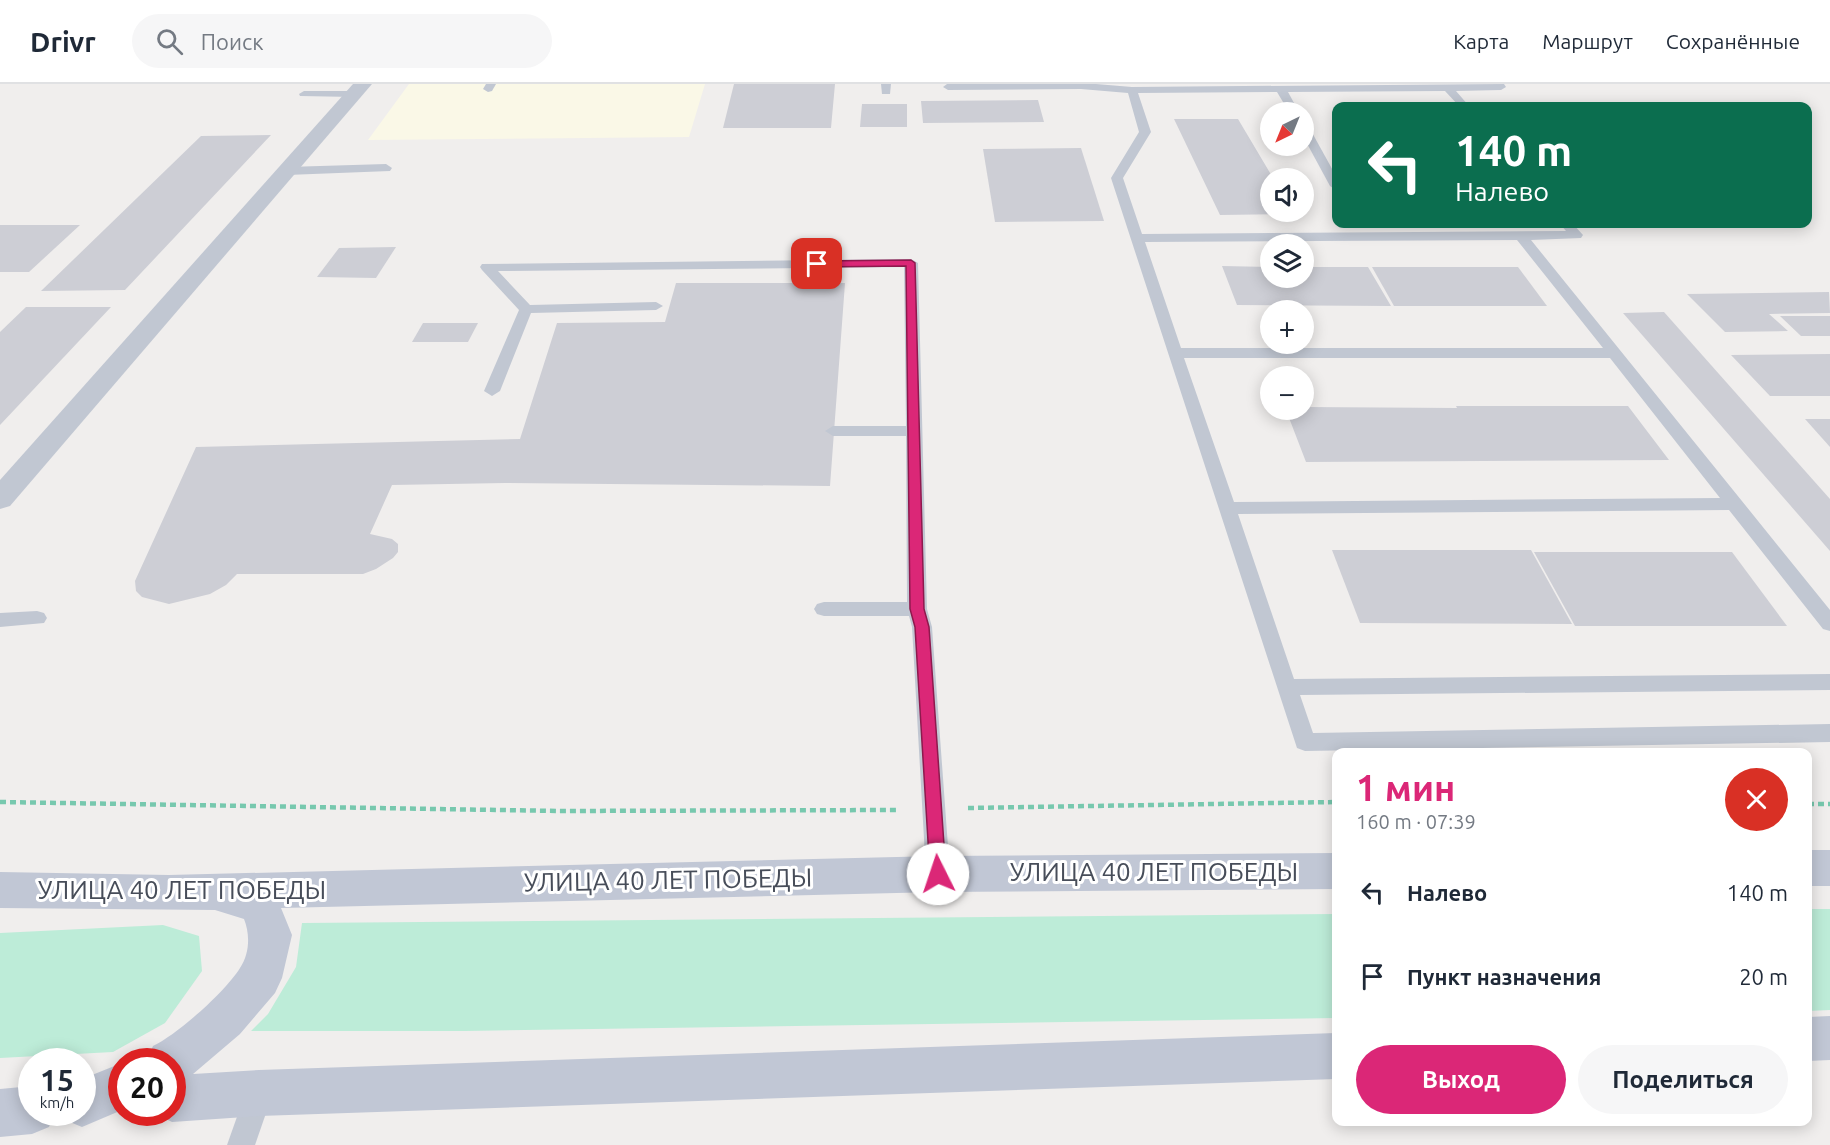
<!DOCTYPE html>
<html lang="ru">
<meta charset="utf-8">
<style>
:root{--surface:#fff;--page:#f6f6f7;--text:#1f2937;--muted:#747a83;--line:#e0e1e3;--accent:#db2777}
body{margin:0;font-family:Ubuntu,sans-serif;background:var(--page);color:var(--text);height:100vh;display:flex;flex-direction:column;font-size:22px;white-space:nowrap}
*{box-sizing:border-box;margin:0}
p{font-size:20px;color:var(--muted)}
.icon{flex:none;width:33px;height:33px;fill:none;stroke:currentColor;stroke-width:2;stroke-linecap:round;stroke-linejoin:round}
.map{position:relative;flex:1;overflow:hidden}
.details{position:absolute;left:1332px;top:664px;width:480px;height:378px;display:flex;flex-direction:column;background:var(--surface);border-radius:12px;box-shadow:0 3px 15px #0003}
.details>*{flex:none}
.top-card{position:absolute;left:1332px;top:18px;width:480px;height:126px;border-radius:12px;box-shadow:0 3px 15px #0003;background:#0b6e4f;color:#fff;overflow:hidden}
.needle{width:39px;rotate:223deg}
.buttons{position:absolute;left:1260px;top:18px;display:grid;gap:12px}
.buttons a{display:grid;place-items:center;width:54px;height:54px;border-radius:50%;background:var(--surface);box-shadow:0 3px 15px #0003;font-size:30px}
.speed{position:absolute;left:18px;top:964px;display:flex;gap:12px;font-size:30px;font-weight:700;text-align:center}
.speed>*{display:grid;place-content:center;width:78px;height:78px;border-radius:50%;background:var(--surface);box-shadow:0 3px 15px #0003;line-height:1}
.speed small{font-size:15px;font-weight:400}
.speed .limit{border:9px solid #d22;background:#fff;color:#111}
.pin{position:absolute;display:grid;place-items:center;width:51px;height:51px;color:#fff;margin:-26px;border-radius:12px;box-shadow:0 3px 9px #0006}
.me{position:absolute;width:66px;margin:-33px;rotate:356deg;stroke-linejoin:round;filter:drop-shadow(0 0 4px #0008)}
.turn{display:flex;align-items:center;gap:21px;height:126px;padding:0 24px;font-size:27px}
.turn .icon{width:78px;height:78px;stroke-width:2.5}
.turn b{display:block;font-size:42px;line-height:51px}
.round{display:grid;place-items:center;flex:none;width:63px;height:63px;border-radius:32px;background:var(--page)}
.headline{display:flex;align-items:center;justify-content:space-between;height:102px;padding:0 24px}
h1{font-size:36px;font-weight:700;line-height:45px;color:var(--accent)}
.action{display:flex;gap:12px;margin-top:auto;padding:12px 24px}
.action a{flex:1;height:69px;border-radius:36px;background:var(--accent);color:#fff;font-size:24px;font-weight:700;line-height:69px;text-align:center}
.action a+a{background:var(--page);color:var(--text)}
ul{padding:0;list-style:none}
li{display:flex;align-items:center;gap:18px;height:84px;padding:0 24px}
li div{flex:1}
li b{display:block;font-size:22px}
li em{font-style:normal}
header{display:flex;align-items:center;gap:36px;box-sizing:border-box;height:84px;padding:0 30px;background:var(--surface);border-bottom:2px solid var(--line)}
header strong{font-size:28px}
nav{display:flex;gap:33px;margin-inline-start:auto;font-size:21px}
.search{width:420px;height:54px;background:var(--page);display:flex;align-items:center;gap:15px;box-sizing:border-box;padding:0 21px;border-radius:33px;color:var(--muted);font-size:22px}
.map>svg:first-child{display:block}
</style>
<header>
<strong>Drivr</strong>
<div class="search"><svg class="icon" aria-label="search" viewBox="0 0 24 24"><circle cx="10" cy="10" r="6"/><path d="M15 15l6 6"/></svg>Поиск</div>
<nav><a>Карта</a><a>Маршрут</a><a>Сохранённые</a></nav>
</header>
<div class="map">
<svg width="1830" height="1061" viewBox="0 0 1830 1061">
<rect width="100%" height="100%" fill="#f0eeed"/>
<path fill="#faf8e7" d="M409 0H705L689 53 368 56Z"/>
<g fill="#bdecd8">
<path d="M1808 825H1830V926L1808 927Z"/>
<path d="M1336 830V934L465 947H251L268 930 296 883 302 839Z"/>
<path d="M163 841 199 852 202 887 165 939 113 968 0 974V849Z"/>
</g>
<g fill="#cdced5">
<path d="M734 0H835L831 44H723Z"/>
<path d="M1038 16 1044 38 923 39 921 17Z"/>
<path d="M862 20H907V43H860Z"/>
<path d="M1174 35H1238L1273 94H1270V128H1292L1293 130 1220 131Z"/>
<path d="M271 51 125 206 41 207 201 52Z"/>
<path d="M1081 64 1104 137 995 138 983 65Z"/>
<path d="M0 141H80L29 188H0Z"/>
<path d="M396 163 376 194 317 193 339 164Z"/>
<path d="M1222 182 1270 183V194H1304V183H1368L1391 222 1237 221Z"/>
<path d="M1372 183H1518L1547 222H1394Z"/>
<path d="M676 199H845L830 402 505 399 392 401 370 450 392 455 398 460V468L393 474 376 485 363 490H237L226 501 210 510 169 520 142 513 136 507 135 497 196 363 520 355 557 239 665 238Z"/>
<path d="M1829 208 1830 229 1769 230 1788 247 1725 248 1687 210Z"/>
<path d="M26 223H111L0 341V248Z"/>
<path d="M1664 228 1830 415V467L1623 229Z"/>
<path d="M1780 232H1830V252H1801Z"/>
<path d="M423 239H478L468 258H412Z"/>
<path d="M1830 270V312H1770L1731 271Z"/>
<path d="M1456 322H1628L1669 376 1306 378 1286 326H1304V323L1457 324Z"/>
<path d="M1805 335H1830V363Z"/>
<path d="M1332 466H1531L1572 540 1360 539Z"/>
<path d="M1534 468H1732L1787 542H1575Z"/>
</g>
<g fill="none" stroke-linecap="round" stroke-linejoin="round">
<g stroke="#77c8ae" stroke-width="4.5" stroke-dasharray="6 4" stroke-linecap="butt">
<path d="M0 718 561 727 898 726"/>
<path d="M1808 720H1830"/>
<path d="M968 724 1336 718"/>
</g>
<g fill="#c1c7d2" fill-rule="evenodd">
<path d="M486 0H496L492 7 488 8 483 5Z"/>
<path d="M881 0H891L890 10H882Z"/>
<path d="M947 0H1096L1132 3 1504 0 1506 3 1501 6 1456 7 1469 22H1459L1445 7 1288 8 1299 28H1289L1277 8 1138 9 1151 48 1123 94 1142 150 1566 147 1560 140H1573L1583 151 1581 154 1531 156 1830 526V547L1823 545 1729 426 1238 430 1294 595 1830 590V606L1300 611 1313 649 1830 640V658L1305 667 1297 664 1111 94 1139 48 1128 9 1081 5 948 6 943 3ZM1517 156 1603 264H1181L1145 158ZM1184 274H1610L1720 414 1234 418Z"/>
<path d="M304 7H354L359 10 354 13 300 12 299 10Z"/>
<path d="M1304 42 1310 45 1336 92V106L1330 102 1304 54Z"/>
<path d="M386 80 392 84 390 87 287 91 281 87 287 83Z"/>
<path d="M911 175 918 179 927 525 932 543 950 790 946 797 938 801 930 797 926 790 912 543 909 532H824L817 530 814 525 817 520 824 518H907L906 352H833L825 347 833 342H906L904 183 498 187 530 221 656 218 663 222 656 226 531 229 500 307 492 312 484 307 519 226 482 186 480 183 482 180Z"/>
<path d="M37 527 44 529 47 534 44 539 0 543V529Z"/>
<path d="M259 995 269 999 273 1009 255 1061H227L249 999Z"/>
</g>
<path fill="#c1c7d2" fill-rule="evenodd" d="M353 0H372L10 422 0 425V396Z"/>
<g fill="#c1c7d5" fill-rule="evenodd">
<rect x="1808" y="766" width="22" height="36"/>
<path d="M1336 769V805L938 808 281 824 292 851 282 894 275 909 240 950 193 990 259 986 1336 949V995L259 1032 172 1038 154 1029H172V978H146L153 962C178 950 225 908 240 884 250 869 250 850 244 835L215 826 0 824V788L169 791 938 772Z"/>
<path d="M1830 932V976L1808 977V933Z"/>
<path d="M122 979V1026L82 1043 65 1036 63 1029H82V995Z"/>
<path d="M32 1002V1029H54L49 1043 32 1050 0 1053V1005Z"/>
</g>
</g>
<path fill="#db2777" stroke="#8e194d" stroke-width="1.5" d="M911 176 915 179 924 525 929 543 946 790 944 795 938 797 932 795 930 790 915 543 910 525 906 182 817 183 812 180 817 177Z"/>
<g text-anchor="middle" stroke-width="6" stroke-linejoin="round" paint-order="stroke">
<g font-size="26" fill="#474d59" stroke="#fff">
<text x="1154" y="797">УЛИЦА 40 ЛЕТ ПОБЕДЫ</text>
<text transform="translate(668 796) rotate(-1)" y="9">УЛИЦА 40 ЛЕТ ПОБЕДЫ</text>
<text x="182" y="815">УЛИЦА 40 ЛЕТ ПОБЕДЫ</text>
</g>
</g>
</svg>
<div class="buttons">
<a><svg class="needle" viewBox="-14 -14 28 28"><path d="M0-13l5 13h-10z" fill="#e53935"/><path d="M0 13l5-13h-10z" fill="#747a83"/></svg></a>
<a><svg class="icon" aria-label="sound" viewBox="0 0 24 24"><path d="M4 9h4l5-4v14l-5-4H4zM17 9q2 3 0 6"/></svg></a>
<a><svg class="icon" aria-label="layers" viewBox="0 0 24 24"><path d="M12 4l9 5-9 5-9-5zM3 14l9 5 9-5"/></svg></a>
<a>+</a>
<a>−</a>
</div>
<div class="speed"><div>15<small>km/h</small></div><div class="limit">20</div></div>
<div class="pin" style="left:817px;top:180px;background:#d93025"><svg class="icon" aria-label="arrive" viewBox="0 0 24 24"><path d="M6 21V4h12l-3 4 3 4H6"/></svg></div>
<svg class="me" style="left:938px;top:790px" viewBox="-20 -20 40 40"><circle r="19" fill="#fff"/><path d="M0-13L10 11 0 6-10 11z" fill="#db2777"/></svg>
<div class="top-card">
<div class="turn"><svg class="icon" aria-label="left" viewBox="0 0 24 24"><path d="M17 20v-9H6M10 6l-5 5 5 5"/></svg><div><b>140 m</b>Налево</div></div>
</div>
<section class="details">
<div class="headline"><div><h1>1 мин</h1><p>160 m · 07:39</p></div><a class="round" style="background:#d93025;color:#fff"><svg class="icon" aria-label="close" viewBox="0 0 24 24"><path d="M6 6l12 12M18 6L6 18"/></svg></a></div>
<ul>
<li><svg class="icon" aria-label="left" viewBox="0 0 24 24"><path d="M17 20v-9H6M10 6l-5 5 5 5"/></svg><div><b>Налево</b></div><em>140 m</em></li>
<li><svg class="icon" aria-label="arrive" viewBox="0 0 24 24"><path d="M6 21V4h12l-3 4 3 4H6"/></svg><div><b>Пункт назначения</b></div><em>20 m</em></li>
</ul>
<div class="action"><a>Выход</a><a>Поделиться</a></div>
</section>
</div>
